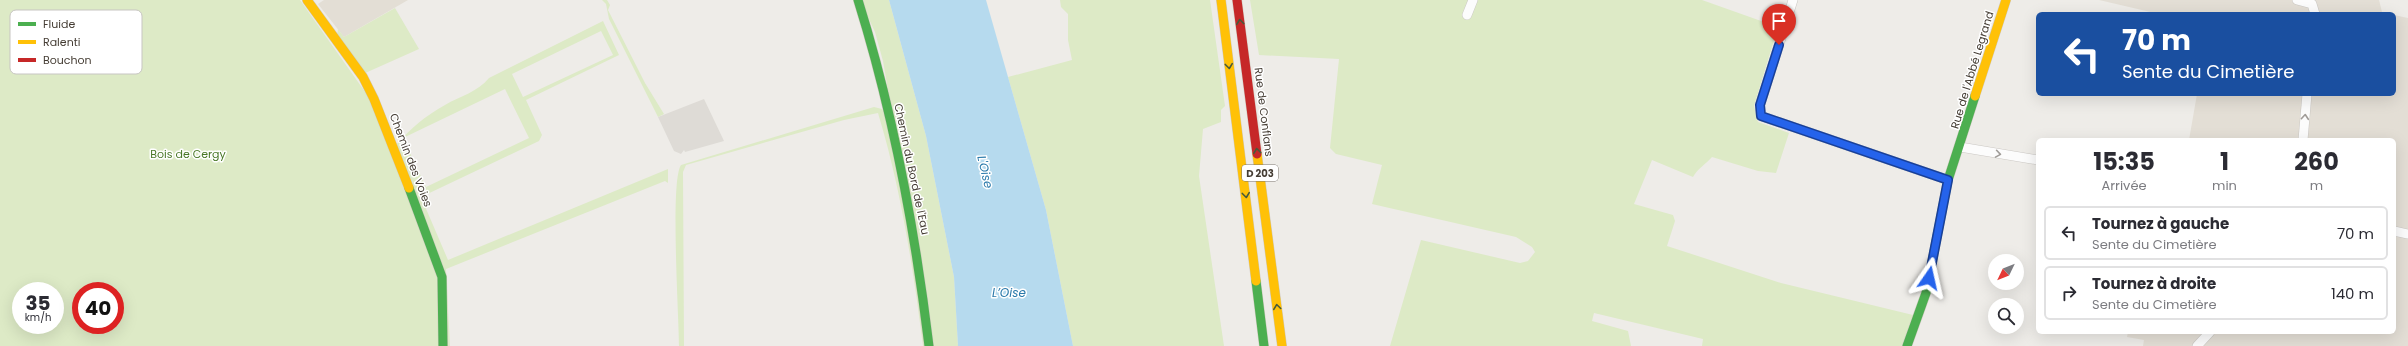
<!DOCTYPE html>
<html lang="fr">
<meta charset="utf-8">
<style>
:root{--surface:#fff;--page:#f7f7f7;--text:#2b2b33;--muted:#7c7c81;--line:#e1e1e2}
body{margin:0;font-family:Poppins,sans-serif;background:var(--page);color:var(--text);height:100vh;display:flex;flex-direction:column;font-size:15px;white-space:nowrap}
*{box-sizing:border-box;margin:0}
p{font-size:13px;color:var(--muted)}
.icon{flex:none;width:22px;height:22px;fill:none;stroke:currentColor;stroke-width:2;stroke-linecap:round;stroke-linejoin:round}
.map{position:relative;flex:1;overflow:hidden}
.drawer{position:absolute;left:2036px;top:138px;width:360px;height:196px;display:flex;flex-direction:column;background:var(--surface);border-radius:6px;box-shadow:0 4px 16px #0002}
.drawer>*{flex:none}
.guide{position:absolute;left:2036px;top:12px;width:360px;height:84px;border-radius:6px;box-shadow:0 4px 16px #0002;background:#1a4fa0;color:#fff;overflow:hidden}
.needle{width:26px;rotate:227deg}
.controls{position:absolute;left:1988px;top:254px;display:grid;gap:8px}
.controls a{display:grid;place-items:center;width:36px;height:36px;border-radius:50%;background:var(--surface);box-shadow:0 4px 16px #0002;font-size:20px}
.speed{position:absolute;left:12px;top:282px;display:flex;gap:8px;font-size:20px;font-weight:700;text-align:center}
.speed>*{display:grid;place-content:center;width:52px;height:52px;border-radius:50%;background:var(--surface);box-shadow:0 4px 16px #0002;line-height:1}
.speed small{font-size:10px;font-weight:400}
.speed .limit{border:6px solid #d22;background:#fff;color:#111}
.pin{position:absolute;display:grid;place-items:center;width:34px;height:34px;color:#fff;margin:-41px -17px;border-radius:50% 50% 50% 0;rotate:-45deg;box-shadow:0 0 4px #0007}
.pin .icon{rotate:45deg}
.me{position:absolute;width:44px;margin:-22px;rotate:11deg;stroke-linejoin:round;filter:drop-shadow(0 0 3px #0008)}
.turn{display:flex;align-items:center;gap:14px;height:84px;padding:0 20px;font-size:18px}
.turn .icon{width:52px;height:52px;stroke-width:2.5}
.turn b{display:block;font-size:28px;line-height:34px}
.eta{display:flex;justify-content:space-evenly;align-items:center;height:68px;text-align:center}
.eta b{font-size:24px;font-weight:700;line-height:28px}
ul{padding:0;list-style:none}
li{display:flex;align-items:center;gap:12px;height:54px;margin:0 8px 6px;padding:0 12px;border:2px solid var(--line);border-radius:6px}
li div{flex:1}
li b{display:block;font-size:15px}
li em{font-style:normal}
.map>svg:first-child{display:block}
</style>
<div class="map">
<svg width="2408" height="346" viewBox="0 0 2408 346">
<rect width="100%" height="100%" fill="#eeece8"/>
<g fill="#e3ded5">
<path d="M324 0H408L344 37 318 4Z"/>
<path d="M2099 0H2379L2382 12 2390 14H2159Z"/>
<path d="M2394 15 2408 18V346H2143L2144 340 2127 337 2128 332H2394V140H2189L2197 94H2394Z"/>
</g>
<path fill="#dedbd6" d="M704 99 724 141 685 152 684 150 681 154 674 151 658 117Z"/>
<g fill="#ddeac6" fill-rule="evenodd">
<path d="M0 0H300L368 96 438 260 441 346H0ZM21 291H55V325H21ZM81 291H115V325H81Z"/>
<path d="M602 0H607L610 5 608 10 645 83 664 114 658 117 609 19 606 4Z"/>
<path d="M860 0H889L926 136 954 277 958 346H932L883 61 875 32Z"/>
<path d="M1060 0H1210L1225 106 1221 110V122L1203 129 1199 176 1224 346H1073L1046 210 1008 77 1072 60 1068 40V14L1061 7Z"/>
<path d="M1250 0H1702L1778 27 1754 106 1758 122 1789 133 1776 173 1758 171 1712 157C1706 164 1697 169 1693 177L1652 160 1634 204 1673 215 1675 221 1667 246 1781 283 1913 315 1902 346H1702L1703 339 1594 313 1592 321 1628 331 1631 346H1390L1421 240 1520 263 1528 261 1535 252 1532 247 1516 237 1372 204 1382 165 1336 154 1330 148 1339 59 1259 55Z"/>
<path d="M395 8 419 49 363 74 337 36 338 29 344 37Z"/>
<path d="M603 21 619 55 526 100 542 135 539 141 421 197 448 260 668 169V183L665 181 446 269 450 346H446L444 272 395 146C410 129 425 116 445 105 460 96 478 92 489 78ZM601 31 613 55 523 97 512 74ZM505 89 529 138 426 187 403 138Z"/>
<path d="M874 107 882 109 885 116C904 194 917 267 927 346H923C913 267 901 189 878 113L844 120 686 165 683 172 684 346H679C679 318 670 180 681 165Z"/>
</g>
<path fill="#b6daee" d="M889 0H986L1046 210 1073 346H958L954 277 926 136Z"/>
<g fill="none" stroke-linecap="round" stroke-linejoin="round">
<g stroke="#cbc8c4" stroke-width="10">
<g id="street">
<path d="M1793 0 1760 105 1761 116 1948 180"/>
<path d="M2297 0 2312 4 2315 14"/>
<path d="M1467 15 1473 0"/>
<path d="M2303 140 2307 94"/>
<path d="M1960 147 2038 160"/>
<path d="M2394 231 2408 234"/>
<path d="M2197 346 2210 332"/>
</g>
</g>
<g stroke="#d0cac0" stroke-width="10">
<g id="fast">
<path d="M858 0C893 112 915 230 929 346"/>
<path d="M409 188 442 277 443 346"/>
<path d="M1256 281 1264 346"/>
<path d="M1907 346 1926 293 1948 180 1975 96"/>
</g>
</g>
<g stroke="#d0cac0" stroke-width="10">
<g id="slow">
<path d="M307 0 363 77 374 99 409 188"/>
<path d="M1221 0 1256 281"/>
<path d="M1975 96 2006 0"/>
<path d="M1257 154 1282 346"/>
</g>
</g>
<g stroke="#d0cac0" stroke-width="10">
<path id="jam" d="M1237 0 1257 154"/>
</g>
<use href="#street" stroke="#fcfcfc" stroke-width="9"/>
<use href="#fast" stroke="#4caf50" stroke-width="9"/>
<use href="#slow" stroke="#ffc107" stroke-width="9"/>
<use href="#jam" stroke="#c62828" stroke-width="9"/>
</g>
<defs><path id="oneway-chevron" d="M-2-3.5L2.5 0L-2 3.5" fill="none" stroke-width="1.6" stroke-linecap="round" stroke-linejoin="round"/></defs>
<g stroke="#475a3b">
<use href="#oneway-chevron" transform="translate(1240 22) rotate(-97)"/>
<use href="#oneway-chevron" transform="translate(1229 66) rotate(83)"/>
<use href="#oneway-chevron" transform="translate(1257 151) rotate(-97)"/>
<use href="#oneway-chevron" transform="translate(1246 195) rotate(83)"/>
<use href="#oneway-chevron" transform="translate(1277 307) rotate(-98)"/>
</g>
<g stroke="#a09c98">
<use href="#oneway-chevron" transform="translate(2305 117) rotate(-85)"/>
<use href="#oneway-chevron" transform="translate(1998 154) rotate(9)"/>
</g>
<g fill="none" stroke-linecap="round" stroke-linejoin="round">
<g stroke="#184099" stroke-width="10">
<path id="route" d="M1779 45 1760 105 1761 116 1948 180 1929 278"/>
</g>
<use href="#route" stroke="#2563eb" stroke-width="7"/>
</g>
<g text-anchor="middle" stroke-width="3" stroke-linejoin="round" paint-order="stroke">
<rect fill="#fff" stroke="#7d7771" stroke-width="1" x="1242" y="165" width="36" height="16" rx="3"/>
<g font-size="10" font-weight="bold" fill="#453d34">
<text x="1260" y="177">D 203</text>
</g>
<g font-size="11" fill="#453d34" stroke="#fff">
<text transform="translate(1972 70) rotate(-73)" y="4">Rue de l'Abbé Legrand</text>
<text transform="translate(1264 112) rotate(83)" y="4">Rue de Conflans</text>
<text transform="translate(411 160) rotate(69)" y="4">Chemin des Voies</text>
<text transform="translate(912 169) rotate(78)" y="4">Chemin du Bord de l'Eau</text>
</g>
<g font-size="11" fill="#487726" stroke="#fff">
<text x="188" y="158">Bois de Cergy</text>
</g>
<g font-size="12" font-style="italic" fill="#2a79aa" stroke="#fff">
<text transform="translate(985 172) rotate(77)" y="4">L'Oise</text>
<text x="1009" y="297">L’Oise</text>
</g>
</g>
<rect x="10" y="10" width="132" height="64" rx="6" fill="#fff" stroke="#c7c5c2" stroke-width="1"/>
<rect x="18" y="22" width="18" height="4" fill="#4caf50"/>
<rect x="18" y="40" width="18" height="4" fill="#ffc107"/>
<rect x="18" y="58" width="18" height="4" fill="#c62828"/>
<g font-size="11" fill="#453d34">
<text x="43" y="28">Fluide</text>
<text x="43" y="46">Ralenti</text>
<text x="43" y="64">Bouchon</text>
</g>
</svg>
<div class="controls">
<a><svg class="needle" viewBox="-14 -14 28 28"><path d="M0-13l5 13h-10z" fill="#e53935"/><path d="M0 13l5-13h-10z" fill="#7c7c81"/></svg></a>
<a><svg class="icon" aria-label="search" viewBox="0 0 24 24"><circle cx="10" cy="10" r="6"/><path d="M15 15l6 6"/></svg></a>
</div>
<div class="speed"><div>35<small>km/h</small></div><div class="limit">40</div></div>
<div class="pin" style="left:1779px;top:45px;background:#d93025"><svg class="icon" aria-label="arrive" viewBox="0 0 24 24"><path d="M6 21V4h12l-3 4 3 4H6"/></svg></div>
<svg class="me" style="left:1929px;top:278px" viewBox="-20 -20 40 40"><path d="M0-17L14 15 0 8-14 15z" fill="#2563eb" stroke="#fff" stroke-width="4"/></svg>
<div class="guide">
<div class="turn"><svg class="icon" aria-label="left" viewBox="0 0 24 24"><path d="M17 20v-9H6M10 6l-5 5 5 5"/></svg><div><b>70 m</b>Sente du Cimetière</div></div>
</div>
<section class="drawer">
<div class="eta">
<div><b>15:35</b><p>Arrivée</p></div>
<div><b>1</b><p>min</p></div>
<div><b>260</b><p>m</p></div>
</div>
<ul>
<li><svg class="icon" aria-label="left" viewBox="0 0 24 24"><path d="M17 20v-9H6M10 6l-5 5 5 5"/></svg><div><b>Tournez à gauche</b><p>Sente du Cimetière</p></div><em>70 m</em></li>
<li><svg class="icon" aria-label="right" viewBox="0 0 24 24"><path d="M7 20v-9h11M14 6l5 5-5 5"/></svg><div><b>Tournez à droite</b><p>Sente du Cimetière</p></div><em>140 m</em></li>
</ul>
</section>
</div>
